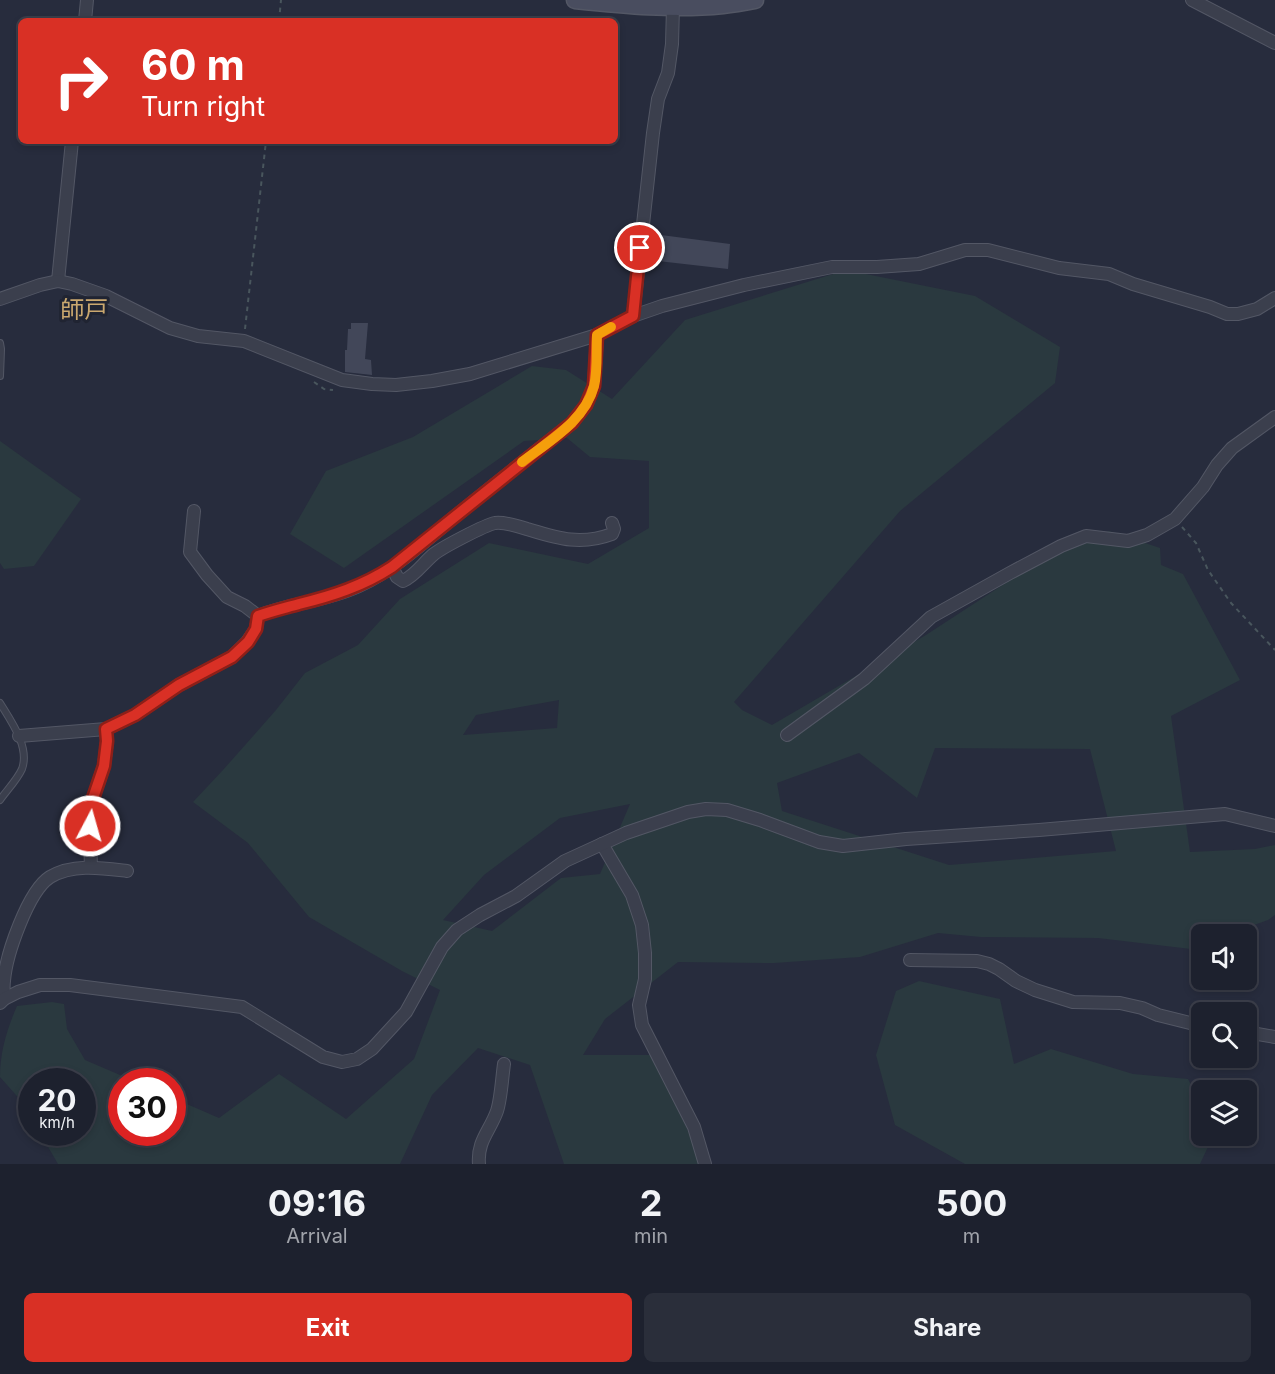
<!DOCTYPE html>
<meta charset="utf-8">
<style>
:root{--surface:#1d212e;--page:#2a2e3a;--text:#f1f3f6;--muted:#a0a3aa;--line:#3b3e4a;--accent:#d93025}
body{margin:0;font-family:Inter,"Noto Sans JP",sans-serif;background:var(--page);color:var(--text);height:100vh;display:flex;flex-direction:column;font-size:22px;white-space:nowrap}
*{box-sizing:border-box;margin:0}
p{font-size:20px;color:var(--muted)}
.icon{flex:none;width:33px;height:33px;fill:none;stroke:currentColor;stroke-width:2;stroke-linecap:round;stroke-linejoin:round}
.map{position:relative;height:1164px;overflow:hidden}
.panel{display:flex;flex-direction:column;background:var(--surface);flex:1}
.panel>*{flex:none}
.guide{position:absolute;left:18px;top:18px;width:600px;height:126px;border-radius:9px;box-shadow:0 3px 9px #0003,0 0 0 2px var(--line);background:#d93025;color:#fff;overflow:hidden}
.buttons{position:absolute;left:1191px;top:924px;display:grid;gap:12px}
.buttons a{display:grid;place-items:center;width:66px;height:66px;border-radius:9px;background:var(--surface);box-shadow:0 3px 9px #0003,0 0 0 2px var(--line);font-size:30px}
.speed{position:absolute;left:18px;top:1068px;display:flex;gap:12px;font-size:30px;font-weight:700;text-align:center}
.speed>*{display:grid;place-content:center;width:78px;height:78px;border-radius:50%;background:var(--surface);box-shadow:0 3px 9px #0003,0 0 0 2px var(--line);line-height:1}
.speed small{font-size:15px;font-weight:400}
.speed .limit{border:9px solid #d22;background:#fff;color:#111}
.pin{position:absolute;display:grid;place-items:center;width:51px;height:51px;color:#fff;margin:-26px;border:3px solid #fff;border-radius:50%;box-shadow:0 2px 6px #0007}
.me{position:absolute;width:66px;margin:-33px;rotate:6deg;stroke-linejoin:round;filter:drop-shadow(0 0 4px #0008)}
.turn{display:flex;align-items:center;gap:21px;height:126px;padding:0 24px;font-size:27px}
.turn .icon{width:78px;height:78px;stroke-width:2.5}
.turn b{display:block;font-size:42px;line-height:51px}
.eta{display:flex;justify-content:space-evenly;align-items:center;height:102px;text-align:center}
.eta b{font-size:36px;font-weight:700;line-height:42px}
.cta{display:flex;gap:12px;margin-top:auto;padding:12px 24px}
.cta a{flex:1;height:69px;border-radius:9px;background:var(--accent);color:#fff;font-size:24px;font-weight:700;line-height:69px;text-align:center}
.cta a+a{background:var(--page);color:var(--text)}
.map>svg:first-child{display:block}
</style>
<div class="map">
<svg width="1275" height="1164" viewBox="0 0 1275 1164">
<rect width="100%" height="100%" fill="#272c3d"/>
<g fill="#2a393f" fill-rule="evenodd">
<path d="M846 270 975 296 1060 347 1055 383 900 511 734 702 742 710 772 725 926 635 1050 554 1109 531 1160 548 1161 565 1183 574 1240 680 1171 716 1190 852 1255 849 1275 845V915L1268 920 1229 934H1202L1201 945 1191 949 1098 938 981 937 938 933 860 957 774 963 678 962 605 1019 583 1055H656L702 1164H564L530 1065 478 1048 432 1095 400 1164H58L40 1133 82 1132V1082H32L31 1117 24 1104 0 1077C0 1052 7 1029 17 1006L52 1002 64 1004 67 1029 85 1060 134 1081 122 1082V1132H172L173 1098 219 1118 279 1074 346 1119 414 1059 440 990 402 971 309 917 248 843 193 802 223 770 276 710 305 673 358 645 400 599 489 543 588 564 649 528V461L590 457 567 438 524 441 344 568 290 534 326 471 413 437 532 366 566 370 612 399 685 320ZM559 700 557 728 463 735 476 715ZM935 748 1090 749 1116 851 949 865 782 811 777 783 859 753 917 798ZM630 804 600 874 561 878 492 931 443 920 484 875 560 818Z"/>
<path d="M0 441 81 499 34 566 4 569 0 563Z"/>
<path d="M919 981 1000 999 1014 1064 1051 1049 1133 1074 1188 1079 1201 1105 1202 1136H1213L1200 1164H965L895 1125 876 1055 896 991Z"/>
</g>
<g fill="#424759">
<path d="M661 235 730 244 728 269 658 261Z"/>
<path d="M351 323H368L365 359 371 360 372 375 345 372V350H347L348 329H351Z"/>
</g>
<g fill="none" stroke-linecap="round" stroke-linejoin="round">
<g stroke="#535765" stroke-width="8">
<g id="lane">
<path d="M0 343 1 349 0 376"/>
<path d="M0 703C11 721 30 747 22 769 17 780 7 790 0 800"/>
</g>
</g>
<g stroke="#535765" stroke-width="14">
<g id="street">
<path d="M1192 0 1275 43"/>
<path d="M85 21 87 0"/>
<path d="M58 281 72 141"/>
<path d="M0 299 40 285 58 281 72 284 106 296 170 328 198 336 244 341 342 380 372 384 396 385 432 381 470 374 597 335 633 316 662 306 744 285 832 267H877L919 264 965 250H988L1059 268 1109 274 1133 284 1210 307 1227 314H1238L1257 309 1275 298"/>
<path d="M633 316 653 133 658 99 668 73 672 44 673 7"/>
<path d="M194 511 190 552 207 575 227 597 245 606 258 616"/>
<path d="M392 567 397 577 403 581C416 575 423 563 434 554 443 547 485 525 495 523 505 522 518 526 527 529 557 538 580 546 612 534L614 529 612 523"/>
<path d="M787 735 864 679 931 617 1010 573 1061 546 1086 536 1128 541 1147 535 1175 519 1203 487 1217 465 1232 448 1275 417"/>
<path d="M19 736 106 729"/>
<path d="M602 844 632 895 642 925 645 953V979L639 1005 642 1025 694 1127 705 1164"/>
<path d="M91 867 89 810 104 766 107 741 106 729 135 715 179 685 232 657 247 642 256 629 258 616C291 603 327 601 359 586 396 569 426 540 458 514 496 483 534 453 572 423L586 405 594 386 597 335"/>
<path d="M910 960 977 961 989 964 999 969 1016 981 1035 990 1073 1002 1120 1003 1142 1008 1158 1015 1202 1026"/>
<path d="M4 999C4 993 3 987 4 981 6 955 28 891 50 877 73 863 103 868 127 871"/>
<path d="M0 1003 4 999 18 992 40 985H70L242 1007 323 1057 342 1062 357 1059 372 1049 406 1012 442 947 457 930 480 915 516 896 565 861 626 833 688 812 706 809 727 810 760 820 819 842 843 846 906 839 1039 830 1225 814 1275 826"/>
<path d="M1246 1032 1275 1037"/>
<path d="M479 1164C477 1141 490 1131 497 1111 501 1099 502 1078 504 1064"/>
</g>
</g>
<g stroke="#535765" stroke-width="19">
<path id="secondary" d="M575 0C624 5 674 10 723 5 734 4 745 2 755 0"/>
</g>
<g stroke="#49565d" stroke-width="2" stroke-dasharray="4.5 4.5" stroke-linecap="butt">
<path d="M279 21 281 0"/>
<path d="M245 329 266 141"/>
<path d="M314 382 324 389 333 390"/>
<path d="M1182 527 1196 543 1208 570 1231 603 1275 650"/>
</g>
<use href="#lane" stroke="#3b3f4d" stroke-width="6"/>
<use href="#street" stroke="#3b3f4d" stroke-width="12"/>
<use href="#secondary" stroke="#494d5f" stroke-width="16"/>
</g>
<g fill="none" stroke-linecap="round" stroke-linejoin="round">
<g stroke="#8d1f18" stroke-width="15">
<path id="route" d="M90 826 89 810 104 766 107 741 106 729 135 715 179 685 232 657 248 642 256 629 258 616C272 611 285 608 299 604 332 596 363 586 392 567L572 423 586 405 594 386 597 335 633 316 640 248"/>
</g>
<use href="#route" stroke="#d93025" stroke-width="10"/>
<path stroke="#f59e0b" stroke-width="10" d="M522 462C549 441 585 421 594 386 598 370 596 351 597 335L611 327"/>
</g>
<g text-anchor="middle" stroke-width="6" stroke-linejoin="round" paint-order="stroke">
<g font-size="24" fill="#caa86f" stroke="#202432">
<text x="84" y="318">師戸</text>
</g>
</g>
</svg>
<div class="buttons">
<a><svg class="icon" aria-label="sound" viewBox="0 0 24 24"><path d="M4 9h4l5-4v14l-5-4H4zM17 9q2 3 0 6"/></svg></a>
<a><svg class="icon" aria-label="search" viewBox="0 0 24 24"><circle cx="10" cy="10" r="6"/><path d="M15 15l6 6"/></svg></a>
<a><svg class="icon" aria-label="layers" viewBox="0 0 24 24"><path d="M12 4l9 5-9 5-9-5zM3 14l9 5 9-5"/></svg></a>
</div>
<div class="speed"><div>20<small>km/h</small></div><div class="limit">30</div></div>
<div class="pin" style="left:640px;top:248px;background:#d93025"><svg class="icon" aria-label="arrive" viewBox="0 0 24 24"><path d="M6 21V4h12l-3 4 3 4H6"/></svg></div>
<svg class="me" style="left:90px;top:826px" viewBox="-20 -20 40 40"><circle r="17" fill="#d93025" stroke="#fff" stroke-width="3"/><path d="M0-11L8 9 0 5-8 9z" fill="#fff"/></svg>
<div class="guide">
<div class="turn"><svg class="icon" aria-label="right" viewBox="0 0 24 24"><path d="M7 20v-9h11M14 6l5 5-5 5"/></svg><div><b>60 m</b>Turn right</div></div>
</div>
</div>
<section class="panel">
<div class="eta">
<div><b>09:16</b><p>Arrival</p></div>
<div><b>2</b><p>min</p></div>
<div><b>500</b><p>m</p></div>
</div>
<div class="cta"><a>Exit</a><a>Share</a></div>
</section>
